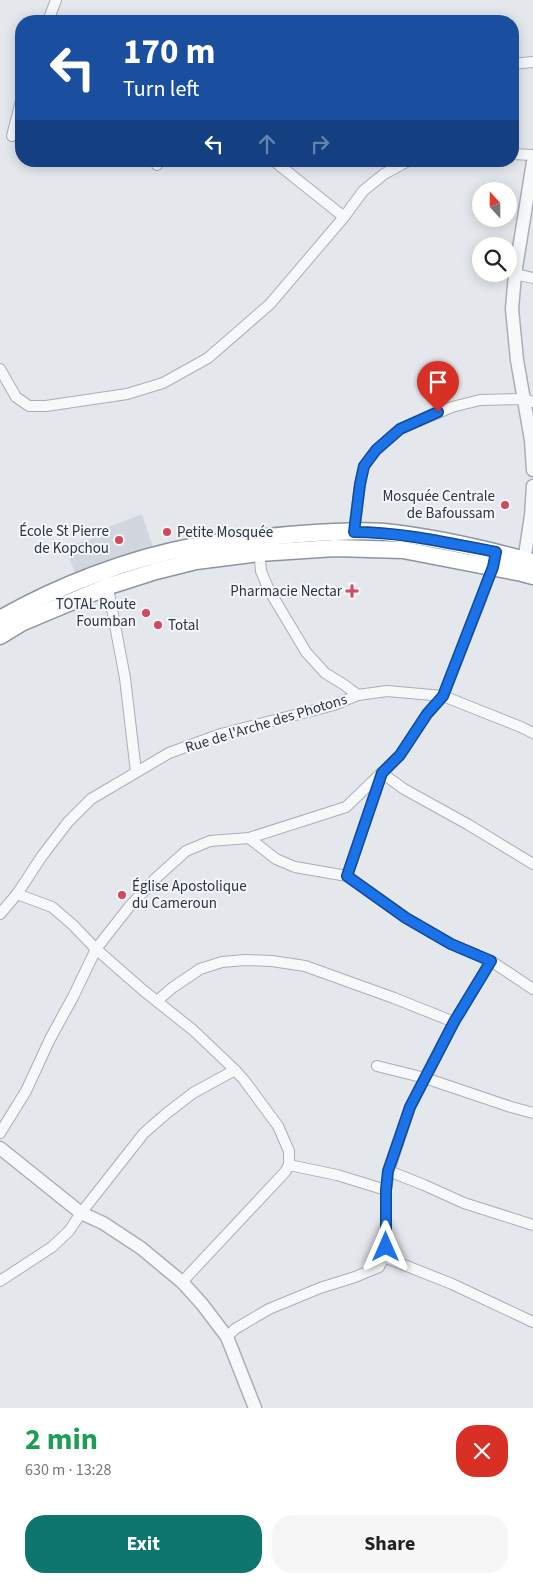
<!DOCTYPE html>
<meta charset="utf-8">
<style>
:root{--surface:#fff;--page:#f6f6f6;--text:#222;--muted:#767676;--accent:#0f766e}
body{margin:0;font-family:"Source Sans 3",sans-serif;background:var(--page);color:var(--text);height:100vh;display:flex;flex-direction:column;font-size:19px;white-space:nowrap}
*{box-sizing:border-box;margin:0}
p{font-size:16px;color:var(--muted)}
.icon{flex:none;width:28px;height:28px;fill:none;stroke:currentColor;stroke-width:2;stroke-linecap:round;stroke-linejoin:round}
.map{position:relative;height:1408px;overflow:hidden}
.side{display:flex;flex-direction:column;background:var(--surface);flex:1}
.side>*{flex:none}
.hud{position:absolute;left:15px;top:15px;width:504px;height:152px;border-radius:20px;box-shadow:0 2px 12px #0003;background:#1a4fa0;color:#fff;overflow:hidden}
.needle{width:32px;rotate:339deg}
.buttons{position:absolute;left:472px;top:182px;display:grid;gap:10px}
.buttons a{display:grid;place-items:center;width:45px;height:45px;border-radius:50%;background:var(--surface);box-shadow:0 2px 12px #0003;font-size:25px}
.pin{position:absolute;display:grid;place-items:center;width:42px;height:42px;color:#fff;margin:-51px -21px;border-radius:50% 50% 50% 0;rotate:-45deg;box-shadow:0 0 5px #0007}
.pin .icon{rotate:45deg}
.me{position:absolute;width:55px;margin:-28px;rotate:0deg;stroke-linejoin:round;filter:drop-shadow(0 0 4px #0008)}
.turn{display:flex;align-items:center;gap:18px;height:105px;padding:0 25px;font-size:22px}
.turn .icon{width:65px;height:65px;stroke-width:2.5}
.turn b{display:block;font-size:35px;line-height:42px}
.lanes{display:flex;align-items:center;height:48px;padding:0 25px;background:#0003;justify-content:center;gap:25px;direction:ltr}
.lanes .off{opacity:.35}
.round{display:grid;place-items:center;flex:none;width:52px;height:52px;border-radius:20px;background:var(--page)}
.overview{display:flex;align-items:center;justify-content:space-between;height:85px;padding:0 25px}
h1{font-size:30px;font-weight:700;line-height:38px;color:#1e9e55}
.button{display:flex;gap:10px;margin-top:auto;padding:10px 25px}
.button a{flex:1;height:58px;border-radius:20px;background:var(--accent);color:#fff;font-size:20px;font-weight:700;line-height:58px;text-align:center}
.button a+a{background:var(--page);color:var(--text)}
.map>svg:first-child{display:block}
</style>
<div class="map">
<svg width="533" height="1408" viewBox="0 0 533 1408">
<rect width="100%" height="100%" fill="#e4e7ec"/>
<path fill="#d2d6de" d="M142 514 153 547 75 573 65 547 107 534 108 527Z"/>
<g fill="none" stroke-linecap="round" stroke-linejoin="round">
<g stroke="#a9aeb7" stroke-width="12">
<g id="minor">
<path d="M48 21 56 0"/>
<path d="M512 64 533 62"/>
<path d="M12 136 21 101"/>
<path d="M512 154 533 155"/>
<path d="M274 161 344 217"/>
<path d="M157 165 160 161"/>
<path d="M515 274 533 278"/>
<path d="M0 369 16 397 29 406H46L127 394 163 383 208 358 270 304 344 217 363 191 384 174 408 161"/>
<path d="M354 532 360 484 364 466 376 450 400 429 452 407 480 400 523 399 533 402"/>
<path d="M259 548 261 571 269 590 306 652 325 673 343 684 358 695"/>
<path d="M107 583 125 678 136 772"/>
<path d="M249 838 276 859 295 867 347 876 406 918 451 944 491 961 533 989"/>
<path d="M347 876 382 773 404 789 469 825 533 864"/>
<path d="M17 894 52 907 73 925 96 949 144 991 193 1030 235 1070 244 1080 278 1126 289 1151V1165L285 1172 182 1282"/>
<path d="M0 914 17 894 42 856 68 822 91 799 169 753 221 734 334 705 358 695 387 691 443 696 521 727 533 733"/>
<path d="M157 1001 172 988 200 969 222 962 245 960 272 961 305 966 394 998 454 1022"/>
<path d="M377 1066 425 1078 511 1107 533 1113"/>
<path d="M0 1133 26 1091 50 1039 73 997 96 949 129 907 156 878 186 851 210 841 249 838 346 807 400 755 427 714 443 696 480 602 494 562"/>
<path d="M289 1165 337 1175 386 1190"/>
<path d="M389 1171 424 1185 464 1203 533 1225"/>
<path d="M384 1257 452 1284 533 1322"/>
<path d="M0 1281 52 1247 69 1231 81 1213 144 1133 167 1113 193 1093 235 1070"/>
<path d="M227 1337 235 1329 269 1309 320 1288 355 1277 379 1267 384 1257 386 1247V1190L389 1171 410 1107 454 1022 491 961"/>
</g>
</g>
<g stroke="#a9aeb7" stroke-width="15">
<g id="tertiary">
<path d="M533 162 515 274 512 309 517 360 531 440 533 470"/>
<path d="M523 568 531 516 533 486"/>
<path d="M0 1148 81 1213 103 1223 141 1248 182 1282 202 1304 227 1337 255 1408"/>
</g>
</g>
<g stroke="#8b94a3" stroke-width="19">
<g id="trunk">
<path d="M0 619C57 586 130 558 195 546 230 540 265 537 301 534 328 532 357 530 384 532 433 537 485 549 533 562"/>
<path d="M0 636 23 622 109 586 156 571 196 561 259 553 335 548 403 550 522 573 533 576"/>
</g>
</g>
<use href="#minor" stroke="#f7f8fa" stroke-width="10"/>
<use href="#tertiary" stroke="#f7f8fa" stroke-width="12"/>
<use href="#trunk" stroke="#fff" stroke-width="16"/>
</g>
<g fill="none" stroke-linecap="round" stroke-linejoin="round">
<g stroke="#114b97" stroke-width="12">
<path id="route" d="M386 1247V1190L388 1171 410 1107 454 1022 491 961 451 944 406 918 347 876 382 773 400 755 427 714 443 696 493 567 496 552C448 543 402 532 354 532L360 484 364 466 376 450 400 429 438 412"/>
</g>
<use href="#route" stroke="#1a73e8" stroke-width="9"/>
</g>
<g fill="#d1495b" stroke="#f4f6f9" stroke-width="2">
<circle cx="505" cy="505" r="5"/>
<circle cx="167" cy="532" r="5"/>
<circle cx="119" cy="540" r="5"/>
<path d="M349.5 583.5h5v5h5v5h-5v5h-5v-5h-5v-5h5z"/>
<circle cx="146" cy="613" r="5"/>
<circle cx="158" cy="625" r="5"/>
<circle cx="122" cy="895" r="5"/>
</g>
<g text-anchor="middle" stroke-width="4" stroke-linejoin="round" paint-order="stroke">
<g font-size="15" fill="#2b3445" stroke="#f4f6f9" text-anchor="end">
<text x="495" y="501">Mosquée Centrale<tspan x="495" dy="17">de Bafoussam</tspan></text>
<text x="109" y="536">École St Pierre<tspan x="109" dy="17">de Kopchou</tspan></text>
<text x="177" y="537" text-anchor="start">Petite Mosquée</text>
<text x="342" y="596">Pharmacie Nectar</text>
<text x="136" y="609">TOTAL Route<tspan x="136" dy="17">Foumban</tspan></text>
<text x="168" y="630" text-anchor="start">Total</text>
<text x="132" y="891" text-anchor="start">Église Apostolique<tspan x="132" dy="17">du Cameroun</tspan></text>
</g>
<g font-size="15" fill="#2b3445" stroke="#f4f6f9">
<text transform="translate(266 723) rotate(-17)" y="5">Rue de l'Arche des Photons</text>
</g>
</g>
</svg>
<div class="buttons">
<a><svg class="needle" viewBox="-14 -14 28 28"><path d="M0-13l5 13h-10z" fill="#e53935"/><path d="M0 13l5-13h-10z" fill="#767676"/></svg></a>
<a><svg class="icon" aria-label="search" viewBox="0 0 24 24"><circle cx="10" cy="10" r="6"/><path d="M15 15l6 6"/></svg></a>
</div>
<div class="pin" style="left:438px;top:412px;background:#d93025"><svg class="icon" aria-label="arrive" viewBox="0 0 24 24"><path d="M6 21V4h12l-3 4 3 4H6"/></svg></div>
<svg class="me" style="left:386px;top:1247px" viewBox="-20 -20 40 40"><path d="M0-17L14 15 0 8-14 15z" fill="#1a73e8" stroke="#fff" stroke-width="4"/></svg>
<div class="hud">
<div class="turn"><svg class="icon" aria-label="left" viewBox="0 0 24 24"><path d="M17 20v-9H6M10 6l-5 5 5 5"/></svg><div><b>170 m</b>Turn left</div></div>
<div class="lanes"><svg class="icon" aria-label="left" viewBox="0 0 24 24"><path d="M17 20v-9H6M10 6l-5 5 5 5"/></svg><svg class="icon off" aria-label="ahead" viewBox="0 0 24 24"><path d="M12 20V5M6 11l6-6 6 6"/></svg><svg class="icon off" aria-label="right" viewBox="0 0 24 24"><path d="M7 20v-9h11M14 6l5 5-5 5"/></svg></div>
</div>
</div>
<section class="side">
<div class="overview"><div><h1>2 min</h1><p>630 m · 13:28</p></div><a class="round" style="background:#d93025;color:#fff"><svg class="icon" aria-label="close" viewBox="0 0 24 24"><path d="M6 6l12 12M18 6L6 18"/></svg></a></div>
<div class="button"><a>Exit</a><a>Share</a></div>
</section>
